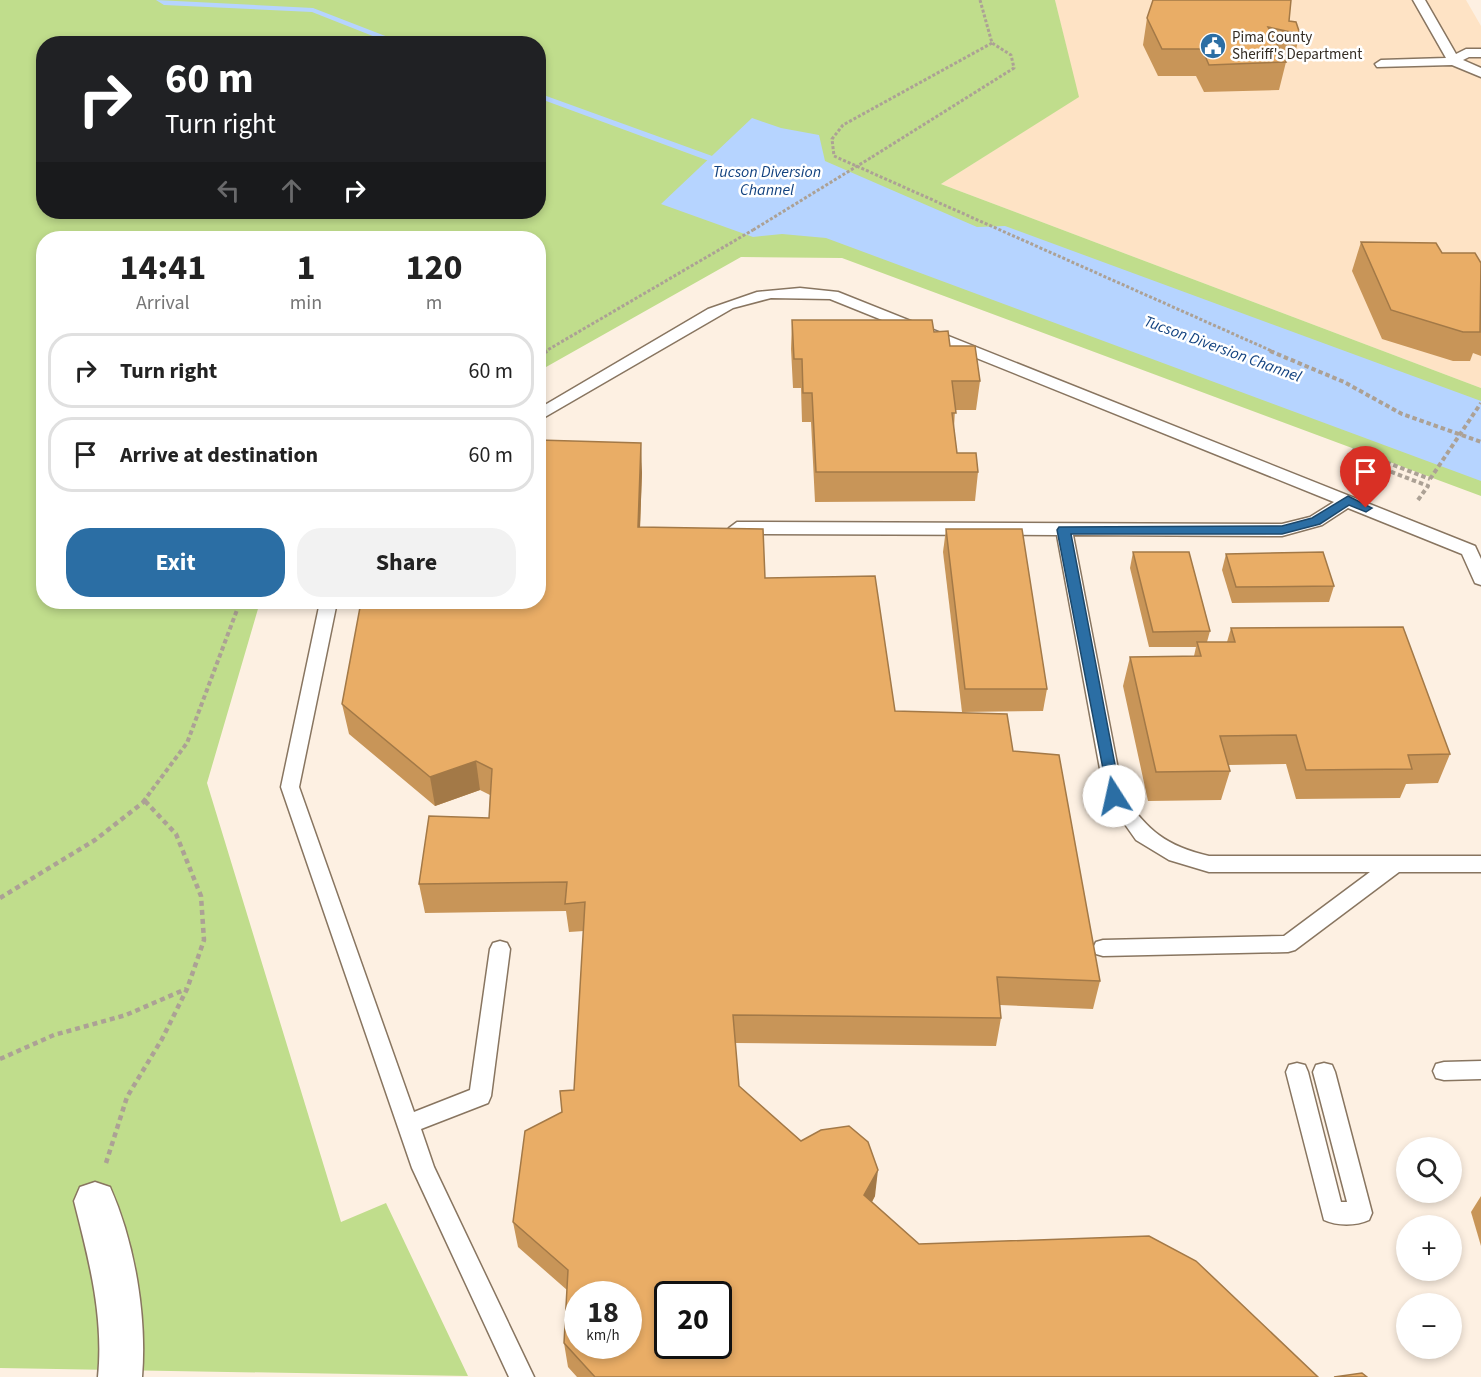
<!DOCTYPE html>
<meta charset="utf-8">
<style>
:root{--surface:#fff;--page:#f2f2f2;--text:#222;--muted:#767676;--line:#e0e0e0;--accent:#2b6ea4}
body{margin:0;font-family:"Source Sans 3",sans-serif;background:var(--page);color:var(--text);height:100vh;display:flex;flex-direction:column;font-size:22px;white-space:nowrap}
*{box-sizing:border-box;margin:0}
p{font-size:20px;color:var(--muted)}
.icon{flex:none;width:33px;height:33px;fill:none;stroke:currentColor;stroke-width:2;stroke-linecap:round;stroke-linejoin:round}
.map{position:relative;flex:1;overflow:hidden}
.drawer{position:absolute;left:36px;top:231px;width:510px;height:378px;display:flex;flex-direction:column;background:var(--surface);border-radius:24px;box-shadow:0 3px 9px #0003}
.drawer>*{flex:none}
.banner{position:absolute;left:36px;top:36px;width:510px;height:183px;border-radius:24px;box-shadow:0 3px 9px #0003;background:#202124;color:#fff;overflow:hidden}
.fabs{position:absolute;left:1396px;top:1137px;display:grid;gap:12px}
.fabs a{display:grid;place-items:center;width:66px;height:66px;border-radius:50%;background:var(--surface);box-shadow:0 3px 9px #0003;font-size:30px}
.speed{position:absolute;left:564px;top:1281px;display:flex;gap:12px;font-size:30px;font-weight:700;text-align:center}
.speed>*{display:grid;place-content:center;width:78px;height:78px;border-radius:50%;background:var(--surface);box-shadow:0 3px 9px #0003;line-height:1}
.speed small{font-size:15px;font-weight:400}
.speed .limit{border:3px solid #111;border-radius:9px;background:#fff;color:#111}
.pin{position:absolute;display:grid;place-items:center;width:51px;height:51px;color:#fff;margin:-62px -26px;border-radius:50% 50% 50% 0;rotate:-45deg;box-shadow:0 0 6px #0007}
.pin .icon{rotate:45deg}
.me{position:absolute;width:66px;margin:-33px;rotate:350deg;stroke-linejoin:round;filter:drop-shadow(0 0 4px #0008)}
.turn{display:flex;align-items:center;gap:21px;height:126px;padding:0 30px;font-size:27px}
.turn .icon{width:78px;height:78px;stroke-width:2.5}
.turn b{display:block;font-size:42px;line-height:51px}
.lanes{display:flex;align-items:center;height:57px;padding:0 30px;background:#0003;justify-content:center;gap:30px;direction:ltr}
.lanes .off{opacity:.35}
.eta{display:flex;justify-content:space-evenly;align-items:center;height:102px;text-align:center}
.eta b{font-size:36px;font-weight:700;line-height:42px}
.primary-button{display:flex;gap:12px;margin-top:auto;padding:12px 30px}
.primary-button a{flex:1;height:69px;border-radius:24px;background:var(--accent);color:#fff;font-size:24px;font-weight:700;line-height:69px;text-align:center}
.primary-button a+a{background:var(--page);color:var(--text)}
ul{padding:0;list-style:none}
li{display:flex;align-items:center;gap:18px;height:75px;margin:0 12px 9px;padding:0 18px;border:3px solid var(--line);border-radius:24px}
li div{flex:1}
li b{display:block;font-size:22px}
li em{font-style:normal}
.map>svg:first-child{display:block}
</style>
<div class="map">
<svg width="1481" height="1377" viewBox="0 0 1481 1377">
<rect width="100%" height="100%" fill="#fdf0e2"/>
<path fill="#fee3c5" d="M1055 0H1466L1481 26V388L941 184 1078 97Z"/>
<path fill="#c0dd8c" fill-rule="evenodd" d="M0 0H1055L1079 97 941 184 1481 388V496L842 258 741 257 539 371 538 238H44V602H260L207 783 341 1222 386 1203 468 1376 0 1368ZM44 44H538V212H44Z"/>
<path fill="#b6d4ff" d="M752 118 781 128 819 135 825 161 977 227 1005 226 1481 401V481L826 238 782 234 753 237 661 204Z"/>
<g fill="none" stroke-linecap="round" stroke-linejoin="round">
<g fill="#b6d4ff" fill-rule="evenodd">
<path d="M156 0 313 8 406 44H393L312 12 164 5Z"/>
<path d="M538 93 726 161 727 163 720 165 538 98Z"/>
</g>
<g stroke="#887560" stroke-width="3">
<g id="service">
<path d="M1413 0H1425L1456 54 1466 49H1481V57H1469L1463 60 1481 68V77L1452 65 1377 67 1375 64 1381 60 1446 58Z"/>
<path d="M800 288 838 292 1475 546 1481 559V585L1475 583 1462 554 1348 508 1322 525 1282 536 1073 535 1123 795C1148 831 1166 846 1209 856H1481V872H1399L1295 950 1288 952 1103 956 1096 954 1093 948 1096 942 1103 940 1284 936 1370 872H1209L1169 860 1136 840 1105 796 1057 535 737 534 729 528 737 522 1282 524 1310 517 1334 502 830 299 771 298 733 308 538 421V409L708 309 757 292Z"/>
<path d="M320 602H337L299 787 414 1112 470 1090 490 949 493 943 500 941 507 943 510 949 491 1096 488 1103 421 1129 434 1167 534 1377H509L412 1168 281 787Z"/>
<path d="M1481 1061V1079L1444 1080 1436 1078 1433 1071 1436 1064 1444 1062Z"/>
<path d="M1297 1063 1305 1065 1308 1072 1341 1202H1347L1313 1072 1316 1065 1324 1063 1332 1065 1335 1072 1372 1213 1369 1220C1356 1226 1337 1226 1324 1220L1286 1072 1289 1065Z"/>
</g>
</g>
<g stroke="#887560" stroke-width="3">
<path id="minor" d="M95 1182 110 1187C135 1243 147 1317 142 1377H98C104 1316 89 1260 74 1201L80 1187Z"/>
</g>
<g stroke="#aca195" stroke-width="3" stroke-dasharray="3 2" stroke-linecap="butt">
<path d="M992 43 843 125 832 139 834 156 1274 352"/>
<path d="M872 157 1014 68 1011 55 992 43 980 0"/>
<path d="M544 352 753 230"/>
</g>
<g stroke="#aca195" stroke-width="4" stroke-dasharray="4.5 3" stroke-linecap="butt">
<path d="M1270 351 1344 382 1402 414 1481 442"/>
<path d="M538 356 547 351"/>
<path d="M1418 500 1428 486 1350 456 1354 450 1430 479"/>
<path d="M143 802 187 743 240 602"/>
</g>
<g stroke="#aca195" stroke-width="4.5" stroke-dasharray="5 4" stroke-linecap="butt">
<path d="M0 898 95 840 145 801"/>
<path d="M0 1059 54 1035 126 1015 186 989"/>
<path d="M106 1163 127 1097 162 1039 187 989 204 940 201 896 176 834 145 801"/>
</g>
<use href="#service" fill="#fff" fill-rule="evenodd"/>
<use href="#minor" fill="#fff" fill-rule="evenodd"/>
<path stroke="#aca195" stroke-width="3" stroke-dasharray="3 2" stroke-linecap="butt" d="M753 230 872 157"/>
<path stroke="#aca195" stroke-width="4" stroke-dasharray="4.5 3" stroke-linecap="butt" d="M1430 479 1481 403"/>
</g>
<g fill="#c89558">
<path d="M1147 18 1289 21 1300 34 1293 61 1284 59 1286 62 1279 90 1204 92 1196 76H1158L1143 45Z"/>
<path d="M1361 242 1442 253 1481 263V356L1473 353 1470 361H1453L1382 339 1352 271Z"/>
<path d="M792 320 934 332 950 346 980 381 976 410H955L954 428 957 453 978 472 975 501 815 502 811 422H802L801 388H793L791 349Z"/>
<path d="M642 472 640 527 765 578 895 711 1013 751 1100 981 1093 1009 1000 1005 1001 1018 996 1046 735 1043 739 1086 801 1141 875 1196 872 1202 919 1244 1318 1377H577L568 1367 564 1343 567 1290 518 1247 513 1222 562 1112 574 1090 584 931 569 932 566 911 425 913 419 884 489 818 490 795 480 790 435 806 349 734 342 704Z"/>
<path d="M946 529 1047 689 1043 711 962 712 943 552Z"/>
<path d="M1133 552 1210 631 1207 642H1227L1231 628 1450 754 1438 783 1406 784 1400 798 1296 799 1286 764 1228 765 1230 771 1221 800 1148 801 1123 686 1130 657 1194 656 1196 647H1149L1130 568Z"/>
<path d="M1226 554 1334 586 1329 602 1232 603 1222 570Z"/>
<path d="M1481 1196V1246L1471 1212Z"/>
</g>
<g fill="#a37947">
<path d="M641 443 642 472 639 556 638 527Z"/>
<path d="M476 761 480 790 435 806 430 777Z"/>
<path d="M878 1170 875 1196 861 1221 864 1195Z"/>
</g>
<g fill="#e9ad66" stroke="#a37947" stroke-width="1.5" fill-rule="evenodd">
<path d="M1153 0H1291L1289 21 1296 22 1300 34 1268 27 1286 62 1209 65 1202 49H1162L1147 18Z"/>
<path d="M1361 242 1436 243 1442 253H1475L1481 263 1480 332H1463L1391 310Z"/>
<path d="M792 320H932L934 332 948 331 950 346H975L980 381H952L956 413H952L957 453H976L978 472H816L812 393H803L802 359H794Z"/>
<path d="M538 440 641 443 638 527 763 529 765 578 875 576 895 711 1007 714 1013 751 1059 755 1100 981 997 977 1001 1018 733 1015 739 1086 801 1141 821 1130 849 1126 868 1142 878 1170 864 1195 919 1244 1149 1236 1196 1261 1318 1377H595L564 1343 568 1270 513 1222 525 1131 562 1112 560 1091 574 1090 585 902 565 904 567 882 419 884 429 816 489 818 492 769 476 761 430 777 342 704 361 602H538ZM578 1294H628V1346H578ZM668 1294H718V1346H668Z"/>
<path d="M946 529H1022L1047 689H965Z"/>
<path d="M1133 552H1189L1210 631 1153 632Z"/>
<path d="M1323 552 1334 586 1236 587 1226 554Z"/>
<path d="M1403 627 1450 754 1408 755 1412 769 1306 770 1296 735 1220 736 1230 771 1156 772 1130 657 1201 656 1197 642H1235L1231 628Z"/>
<path d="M1362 1373 1367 1377H1334Z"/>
</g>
<path fill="#2b6ea4" stroke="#1c486b" stroke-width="1.5" d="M1348 496 1372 508 1366 512 1349 505 1320 524 1282 534H1071L1121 796 1119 800H1109L1057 530 1059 527 1282 526 1312 518Z"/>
<defs>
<g id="civic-disc" transform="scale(1.35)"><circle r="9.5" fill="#2b6ea4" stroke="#fff"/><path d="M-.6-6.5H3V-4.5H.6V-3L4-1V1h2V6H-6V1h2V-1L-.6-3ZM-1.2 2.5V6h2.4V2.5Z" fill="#fff"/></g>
</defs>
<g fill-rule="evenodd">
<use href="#civic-disc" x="1213" y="46"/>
</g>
<g text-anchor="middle" stroke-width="5" stroke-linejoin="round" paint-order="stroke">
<g font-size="15" fill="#342c23" stroke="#fff" text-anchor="start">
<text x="1232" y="42">Pima County<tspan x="1232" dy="17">Sheriff's Department</tspan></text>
</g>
<g font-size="16" font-style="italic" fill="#134380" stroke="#fff">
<text x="767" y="177">Tucson Diversion<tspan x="767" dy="18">Channel</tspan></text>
<text transform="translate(1223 348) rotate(20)" y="6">Tucson Diversion Channel</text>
</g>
</g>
</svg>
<div class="fabs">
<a><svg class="icon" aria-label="search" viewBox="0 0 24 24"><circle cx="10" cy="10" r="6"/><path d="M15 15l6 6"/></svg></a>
<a>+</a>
<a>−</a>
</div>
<div class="speed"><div>18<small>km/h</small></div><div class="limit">20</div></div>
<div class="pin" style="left:1366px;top:508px;background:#d93025"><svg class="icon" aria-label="arrive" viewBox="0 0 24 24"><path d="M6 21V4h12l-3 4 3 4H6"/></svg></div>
<svg class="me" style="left:1114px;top:796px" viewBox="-20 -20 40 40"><circle r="19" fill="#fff"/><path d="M0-13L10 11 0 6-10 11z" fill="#2b6ea4"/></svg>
<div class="banner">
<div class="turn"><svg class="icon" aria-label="right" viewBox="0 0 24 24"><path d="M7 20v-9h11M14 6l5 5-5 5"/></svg><div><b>60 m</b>Turn right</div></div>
<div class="lanes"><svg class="icon off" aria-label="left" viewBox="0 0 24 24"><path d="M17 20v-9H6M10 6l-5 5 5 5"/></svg><svg class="icon off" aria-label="ahead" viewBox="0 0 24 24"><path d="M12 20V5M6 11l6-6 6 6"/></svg><svg class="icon" aria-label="right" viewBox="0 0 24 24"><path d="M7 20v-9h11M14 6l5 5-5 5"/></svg></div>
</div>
<section class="drawer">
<div class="eta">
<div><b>14:41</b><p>Arrival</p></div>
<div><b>1</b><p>min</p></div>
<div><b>120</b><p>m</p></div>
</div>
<ul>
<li><svg class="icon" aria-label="right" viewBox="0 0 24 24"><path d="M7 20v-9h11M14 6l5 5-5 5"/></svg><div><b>Turn right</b></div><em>60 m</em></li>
<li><svg class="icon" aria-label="arrive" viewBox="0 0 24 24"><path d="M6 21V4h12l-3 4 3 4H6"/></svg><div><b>Arrive at destination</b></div><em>60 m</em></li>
</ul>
<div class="primary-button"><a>Exit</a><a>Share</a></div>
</section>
</div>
